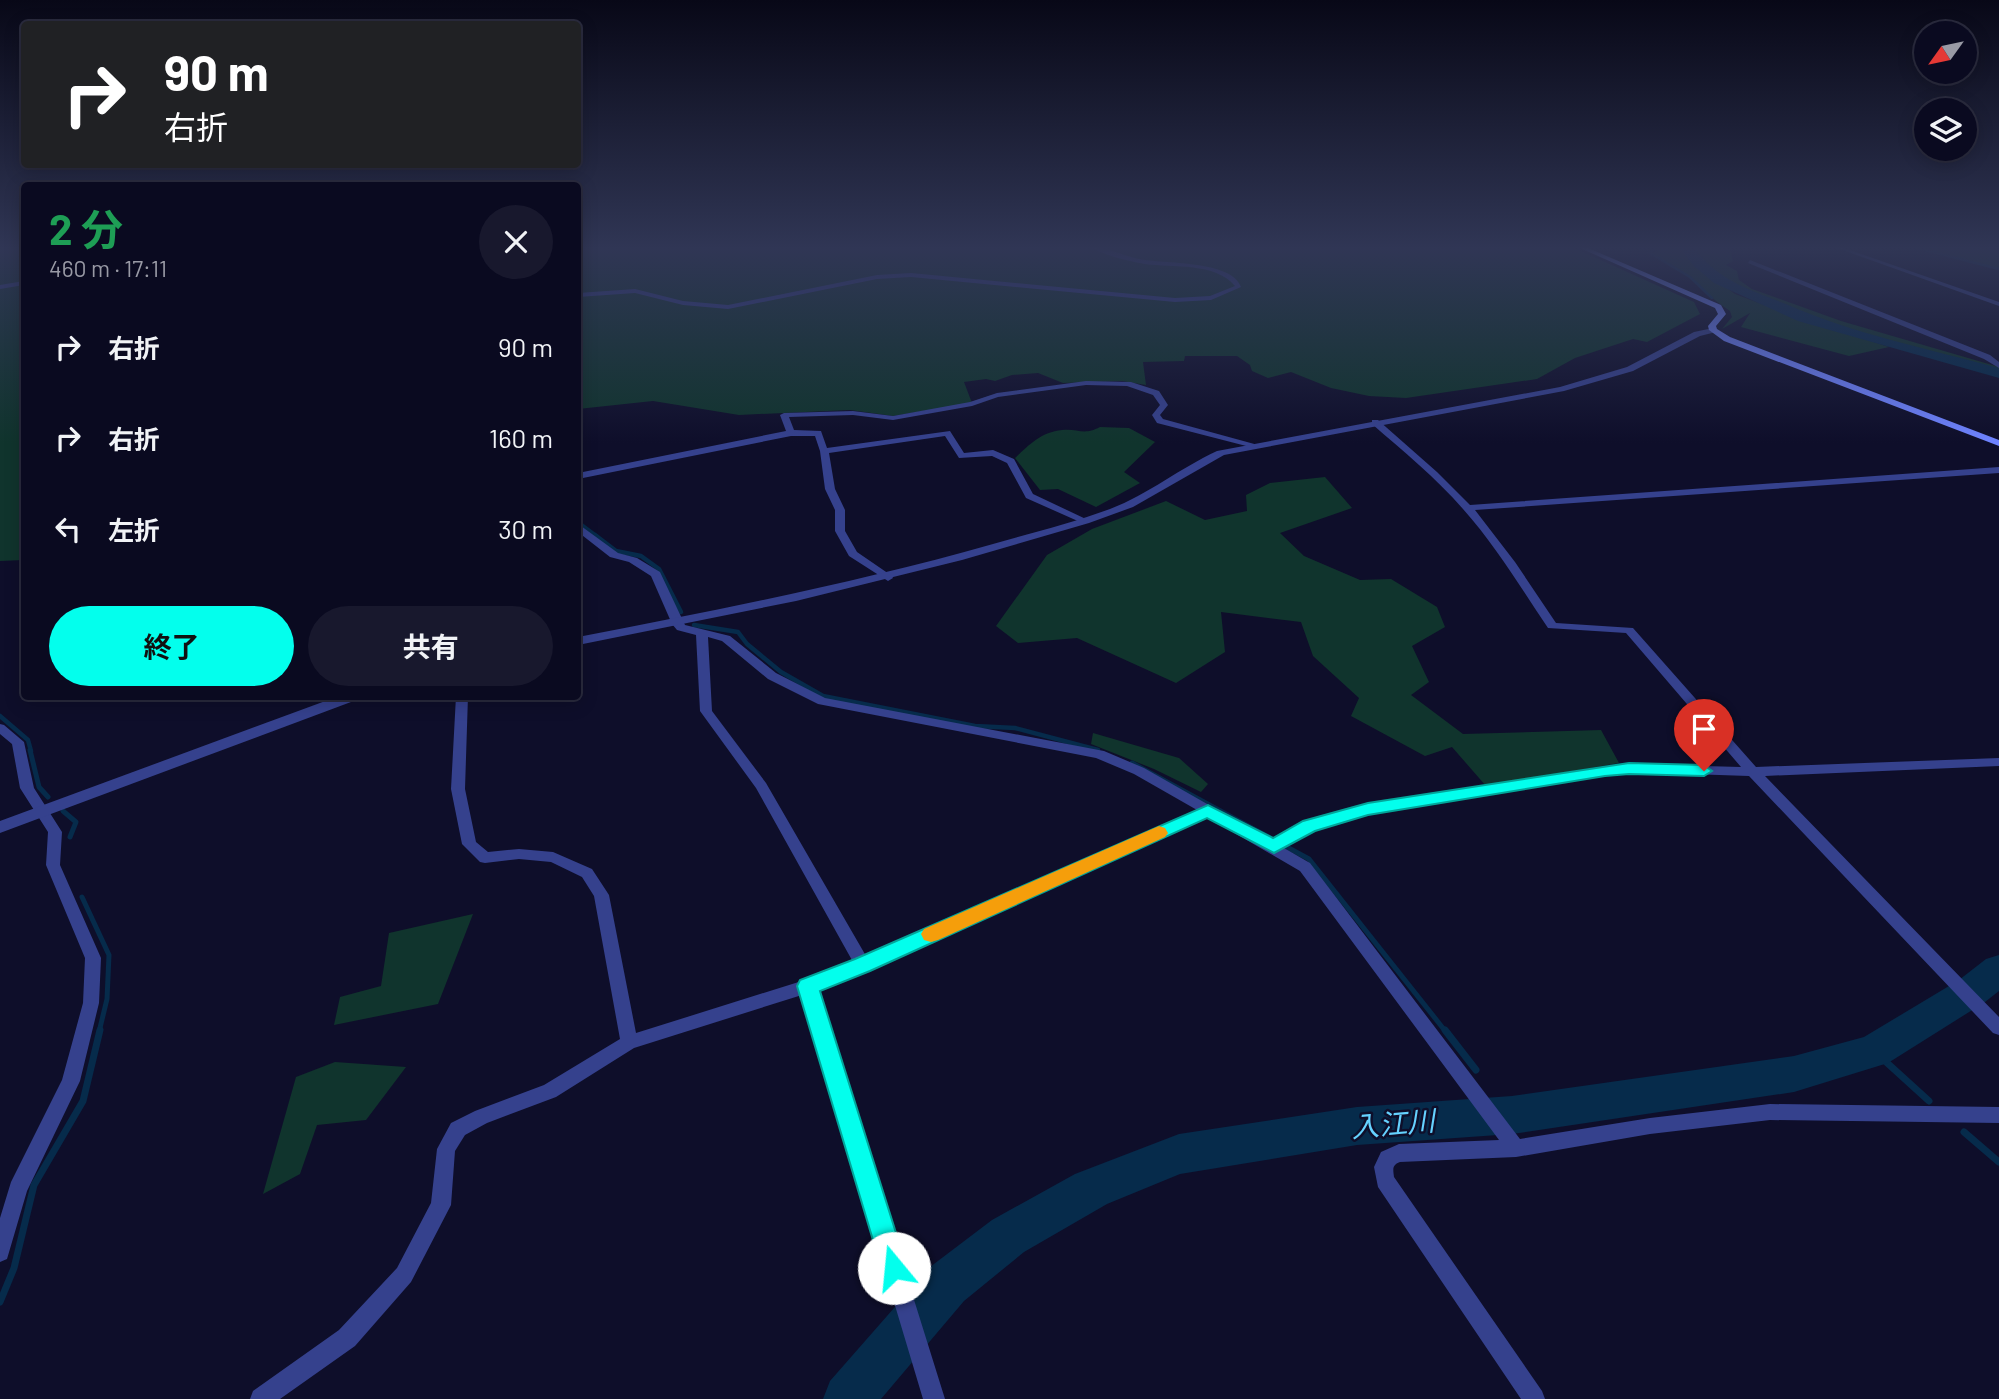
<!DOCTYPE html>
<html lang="ja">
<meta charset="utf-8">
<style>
:root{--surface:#0a0a20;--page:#18182d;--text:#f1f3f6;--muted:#999aa5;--line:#2a2b3e;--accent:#03ffed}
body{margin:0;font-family:Barlow,"Noto Sans JP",sans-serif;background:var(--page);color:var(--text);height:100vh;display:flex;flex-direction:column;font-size:26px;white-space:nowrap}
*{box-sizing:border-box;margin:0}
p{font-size:23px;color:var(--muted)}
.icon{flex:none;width:38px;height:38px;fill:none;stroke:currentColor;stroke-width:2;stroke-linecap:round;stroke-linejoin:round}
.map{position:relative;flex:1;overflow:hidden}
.panel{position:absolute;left:21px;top:182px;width:560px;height:518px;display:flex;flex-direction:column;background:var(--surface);border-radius:7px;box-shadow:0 4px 18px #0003,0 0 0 2px var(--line)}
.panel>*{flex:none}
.guide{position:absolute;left:21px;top:21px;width:560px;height:147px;border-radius:7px;box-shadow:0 4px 18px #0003,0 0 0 2px var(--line);background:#202124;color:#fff;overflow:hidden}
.needle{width:46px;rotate:237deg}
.tools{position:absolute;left:1914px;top:21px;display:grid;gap:14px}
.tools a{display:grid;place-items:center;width:63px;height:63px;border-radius:50%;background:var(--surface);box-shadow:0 4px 18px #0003,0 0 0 2px var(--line);font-size:35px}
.pin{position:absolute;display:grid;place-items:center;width:60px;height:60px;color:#fff;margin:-72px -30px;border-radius:50% 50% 50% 0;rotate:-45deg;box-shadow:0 0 7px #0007}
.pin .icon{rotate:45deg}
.me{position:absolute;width:77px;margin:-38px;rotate:343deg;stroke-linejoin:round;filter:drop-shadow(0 0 5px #0008)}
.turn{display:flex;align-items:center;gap:24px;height:147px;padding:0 28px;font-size:32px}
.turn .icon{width:91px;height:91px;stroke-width:2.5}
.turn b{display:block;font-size:49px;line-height:60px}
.round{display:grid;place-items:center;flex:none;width:74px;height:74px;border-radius:37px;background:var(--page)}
.overview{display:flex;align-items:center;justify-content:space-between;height:119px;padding:0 28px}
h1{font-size:42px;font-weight:700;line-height:52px;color:#1e9e55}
.cta{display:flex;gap:14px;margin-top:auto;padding:14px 28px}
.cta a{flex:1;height:80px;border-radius:42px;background:var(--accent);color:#111;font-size:28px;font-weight:700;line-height:80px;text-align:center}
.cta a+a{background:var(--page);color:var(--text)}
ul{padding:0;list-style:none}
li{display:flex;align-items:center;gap:21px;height:91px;padding:0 28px}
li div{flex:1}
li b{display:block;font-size:26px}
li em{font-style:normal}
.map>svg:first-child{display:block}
</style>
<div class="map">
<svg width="1999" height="1399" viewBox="0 0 1999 1399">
<rect width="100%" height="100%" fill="#0e0e2a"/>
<g fill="#10342d">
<path d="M0 248H24V560L0 561Z"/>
<path d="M578 248H1574L1694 302 1700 314 1647 342 1633 339 1575 358 1537 379 1406 398 1369 396 1331 388 1291 372 1268 378 1252 371 1250 365 1237 356H1185L1184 361 1143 362 1146 385 1122 381 1063 383 1038 373 1012 375 995 381 986 379 964 382 972 403 893 416 850 410 739 415 653 401 578 409Z"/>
<path d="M1656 248H1689L1687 258 1735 294 1791 315 1889 347 1849 356 1741 327 1750 313 1722 329 1732 317 1730 311C1711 299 1696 282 1677 268 1669 262 1660 261 1652 254L1657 250Z"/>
<path d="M1701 248H1734H1730L1733 261 1726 265 1737 271 1739 280 1752 289 1841 321 1999 367V371L1932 355 1796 314C1780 302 1758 299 1740 290 1724 282 1712 270 1698 260L1697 250Z"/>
<path d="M1920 248H1988L1999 251V269Z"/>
<path d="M1100 427 1129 428 1155 442 1124 472 1140 483 1096 507 1058 489 1040 490 1015 458C1029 445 1041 432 1062 430 1078 428 1083 436 1100 427Z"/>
<path d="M1325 477 1352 508 1280 533 1304 556 1360 580 1391 579 1437 607 1445 627 1412 646 1429 682 1411 695 1463 734 1601 730 1619 763 1486 786 1452 747 1425 756 1351 716 1359 698 1313 656 1301 622 1221 612 1225 652 1176 683 1077 638 1018 643 996 626 1047 555 1092 529 1166 501 1205 520 1247 511 1246 495 1270 483Z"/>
<path d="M1093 733 1179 758 1208 784 1201 792 1154 769 1091 744Z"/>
<path d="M473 914 438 1004 334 1025 340 997 381 986 389 933Z"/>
<path d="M335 1062 406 1067 366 1120 317 1125 300 1174 263 1194 296 1077Z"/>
</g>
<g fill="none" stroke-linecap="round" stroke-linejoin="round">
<g stroke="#062b4b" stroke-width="2.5">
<path d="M1654 248 1650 253 1690 277 1712 298"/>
<path d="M1917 248 1999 269"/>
</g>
<path stroke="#062b4b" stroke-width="3.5" d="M578 522 598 537"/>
<g stroke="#062b4b" stroke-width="4.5">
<path d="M595 535 616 551 641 556 659 569 681 612"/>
<path d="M694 625 738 632 747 644 781 672 823 696 975 726 1015 728 1098 750"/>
<path d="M0 716 28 740 31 751"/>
</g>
<g stroke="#062b4b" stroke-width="5">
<path d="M30 750 39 787 48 797"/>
<path d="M1132 763 1309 859 1446 1032"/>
<path d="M63 811 76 822 70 837"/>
<path d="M82 897 109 955 107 999 99 1032"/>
</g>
<g stroke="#062b4b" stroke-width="7">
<path d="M1445 1030 1476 1070"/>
<path d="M1874 1051 1929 1101"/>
<path d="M1964 1132 1999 1162"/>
<path d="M0 1302 14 1268 34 1185 83 1101 100 1030"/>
</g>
<g fill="#062b4b" fill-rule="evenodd">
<path d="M1686 248H1698L1697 252C1721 282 1754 291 1788 305 1855 334 1928 349 1999 368V378L1798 321 1714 283 1694 266 1683 252Z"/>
<path d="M1999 955V991L1985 1002 1888 1063 1794 1092 1512 1134 1357 1145 1180 1174 1107 1204 1024 1252 964 1301 881 1399H823L830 1381 930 1267 992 1220 1075 1174 1179 1134 1357 1107 1512 1096 1794 1056 1864 1037 1959 980 1986 959Z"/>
</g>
<g fill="#35418d" fill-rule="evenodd">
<path d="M1092 248C1108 247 1124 256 1139 259 1163 264 1232 260 1241 287L1211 300 1175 302 911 277 877 279 728 309 683 305 635 293 578 297V293L635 289 683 301 728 305 877 275 911 273 1175 298 1210 296 1235 286C1215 262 1173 268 1145 264 1128 261 1107 256 1092 248Z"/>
<path d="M1837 248H1844L1999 302V306Z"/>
<path d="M1750 260 1990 355 1999 362V368L1984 359 1748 263Z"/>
<path d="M24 281V285L0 289V285Z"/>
<path d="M1086 381 1131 382 1159 391 1168 405 1160 415 1163 419 1258 445 1254 448 1157 423 1152 415 1160 405 1153 395 1127 386 1086 385 998 397 972 406 893 420 853 415 789 417 794 430 821 431 827 448 950 431 964 453 993 450 1014 459 1033 494 1088 520 1086 522H1080L1026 498 1007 463 992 456 959 458 945 436 829 453 835 489 845 510V531L857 552 892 576 893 578 888 581 849 556 835 531V510L825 489 820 451 815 436H791L578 479V473L786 431 780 415 784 413 853 411 893 416 970 402 997 393Z"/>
<path d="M1372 420H1378L1437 472 1470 505 1999 467V473L1475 510 1515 562 1556 623 1633 628 1756 767 1999 758V766L1765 776 1999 1017V1035L1993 1033 1749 776 1629 772 1605 775 1368 814 1314 830 1284 848 1310 863 1520 1139 1650 1118 1770 1104 1999 1107V1123L1770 1120 1650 1134 1516 1157 1400 1162C1392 1165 1393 1169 1394 1177L1542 1391 1545 1399H1521L1378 1187 1374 1167 1381 1152 1399 1144 1499 1140 1300 871 1207 817 869 970 817 989 945 1399H923L802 995 634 1048 556 1097 487 1123 465 1135 455 1151 451 1205 411 1282 355 1346 280 1399H250L253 1391 339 1330 397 1268 431 1203 437 1149 451 1123 475 1111 544 1085 620 1039 594 896 582 877 551 862 519 859 485 863 480 862 462 844 451 789 456 696H468L465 789 476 842 488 852 519 849 553 852 592 869 609 895 636 1033 805 980 853 962 756 788 700 711 696 635 677 630 672 624 651 576 629 562 610 557 578 532V525L581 526 618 553 637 558 660 572 685 625 730 636 776 673 825 698 1104 751 1144 768 1272 841 1304 822 1368 804 1605 767 1629 764 1741 767 1626 633 1548 628C1521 588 1496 546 1463 509 1436 478 1403 451 1372 424ZM708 637 722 641 768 679 818 704 1096 758 1134 774 1197 810 866 956 766 783 712 711Z"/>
<path d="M0 724 4 725 24 742 34 788 62 832 60 865 101 958 99 1003 80 1081 27 1191 7 1259 0 1262V1218L11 1182 62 1080 83 1003 85 958 46 865 48 832 20 788 12 744 0 734Z"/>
</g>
<g fill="#35418d" fill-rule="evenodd">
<path d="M1713 328H1716V332L1700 336 1633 371 1564 391 1224 455 1133 507 1089 523 962 560 796 601 578 645V637C717 610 856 583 993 544 1032 533 1072 523 1110 509 1149 494 1180 468 1217 451L1560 387 1627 367 1694 332Z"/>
<path d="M339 696H361L359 699 0 833V821Z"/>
</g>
<path fill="#6e83ff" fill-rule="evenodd" d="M1580 248H1588L1721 305 1726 314 1716 326 1717 329 1730 337 1999 440V446L1724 341 1709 330 1708 326 1718 314 1715 308Z"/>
</g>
<linearGradient id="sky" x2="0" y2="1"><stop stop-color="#080817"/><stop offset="0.56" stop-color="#303655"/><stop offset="1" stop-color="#303655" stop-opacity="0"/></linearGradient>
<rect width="1999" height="443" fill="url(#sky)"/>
<path fill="#03ffed" stroke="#02a69a" stroke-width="2" d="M1629 763 1704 765 1712 771 1704 776 1629 774 1605 776 1368 815 1315 831 1274 853 1207 818 870 971 820 991 907 1268 903 1277 894 1281 884 1277 797 986 800 980 855 959 1208 805 1273 838 1303 821 1368 803Z"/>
<path fill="#f59e0b" d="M1159 826 1165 828 1168 833 1165 837 938 940 931 942 924 940 921 934 924 929Z"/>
<g text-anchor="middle" stroke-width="5" stroke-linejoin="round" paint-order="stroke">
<g font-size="28" font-style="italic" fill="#65d2ff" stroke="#0e0e2a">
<text transform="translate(1393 1124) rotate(-5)" y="10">入江川</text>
</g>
</g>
</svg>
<div class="tools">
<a><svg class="needle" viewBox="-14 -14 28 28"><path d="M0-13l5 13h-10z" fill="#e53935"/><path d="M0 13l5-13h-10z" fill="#999aa5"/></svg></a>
<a><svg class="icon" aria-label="layers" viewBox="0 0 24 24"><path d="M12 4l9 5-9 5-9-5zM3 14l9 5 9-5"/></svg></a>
</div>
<div class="pin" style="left:1704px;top:771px;background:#d93025"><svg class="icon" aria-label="arrive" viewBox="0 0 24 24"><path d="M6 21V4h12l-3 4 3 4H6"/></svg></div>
<svg class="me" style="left:894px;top:1268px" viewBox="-20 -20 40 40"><circle r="19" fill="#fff"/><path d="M0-13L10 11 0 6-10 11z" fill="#03ffed"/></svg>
<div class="guide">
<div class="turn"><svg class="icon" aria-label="right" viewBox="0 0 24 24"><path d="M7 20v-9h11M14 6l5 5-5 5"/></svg><div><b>90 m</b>右折</div></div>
</div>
<section class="panel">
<div class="overview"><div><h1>2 分</h1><p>460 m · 17:11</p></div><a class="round"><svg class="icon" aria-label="close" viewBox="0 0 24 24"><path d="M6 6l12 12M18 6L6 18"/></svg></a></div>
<ul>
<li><svg class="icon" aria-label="right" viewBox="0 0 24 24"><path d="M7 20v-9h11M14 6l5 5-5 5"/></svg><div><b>右折</b></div><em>90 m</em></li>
<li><svg class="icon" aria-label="right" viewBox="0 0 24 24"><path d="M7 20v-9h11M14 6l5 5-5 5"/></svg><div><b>右折</b></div><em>160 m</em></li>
<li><svg class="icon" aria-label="left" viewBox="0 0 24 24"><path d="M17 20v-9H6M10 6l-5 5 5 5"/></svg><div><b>左折</b></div><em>30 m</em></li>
</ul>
<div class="cta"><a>終了</a><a>共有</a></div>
</section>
</div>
